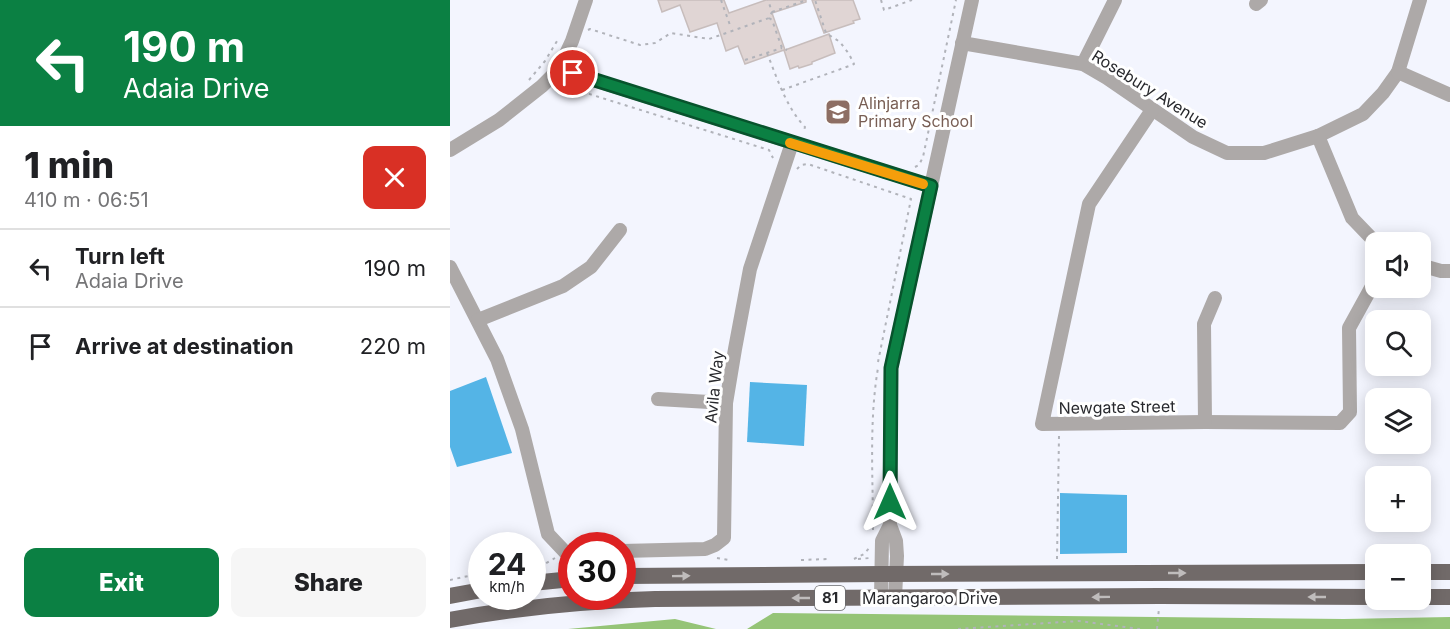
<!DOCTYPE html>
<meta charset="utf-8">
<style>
:root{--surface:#fff;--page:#f6f6f6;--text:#202124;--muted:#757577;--line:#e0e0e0;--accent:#0b8043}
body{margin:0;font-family:Inter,sans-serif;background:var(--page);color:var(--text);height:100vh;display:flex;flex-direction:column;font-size:22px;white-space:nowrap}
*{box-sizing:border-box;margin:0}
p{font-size:20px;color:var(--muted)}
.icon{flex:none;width:33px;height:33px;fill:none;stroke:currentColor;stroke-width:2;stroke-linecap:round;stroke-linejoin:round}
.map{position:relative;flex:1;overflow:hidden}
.sheet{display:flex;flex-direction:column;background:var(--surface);width:450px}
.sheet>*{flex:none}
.banner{background:#0b8043;color:#fff;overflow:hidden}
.tools{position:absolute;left:915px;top:232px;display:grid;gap:12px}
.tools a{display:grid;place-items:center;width:66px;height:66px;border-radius:12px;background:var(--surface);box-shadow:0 3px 15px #0003;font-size:30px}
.speed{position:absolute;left:18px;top:532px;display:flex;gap:12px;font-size:30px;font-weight:700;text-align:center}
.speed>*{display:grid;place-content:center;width:78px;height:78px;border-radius:50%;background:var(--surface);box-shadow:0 3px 15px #0003;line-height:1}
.speed small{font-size:15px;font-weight:400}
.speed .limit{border:9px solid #d22;background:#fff;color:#111}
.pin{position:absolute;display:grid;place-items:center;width:51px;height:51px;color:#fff;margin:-26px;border:3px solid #fff;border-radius:50%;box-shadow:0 2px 6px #0007}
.me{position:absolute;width:66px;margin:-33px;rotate:0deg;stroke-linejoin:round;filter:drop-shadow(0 0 4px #0008)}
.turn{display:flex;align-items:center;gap:21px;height:126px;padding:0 24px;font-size:27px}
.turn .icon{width:78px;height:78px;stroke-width:2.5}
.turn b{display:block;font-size:42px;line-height:51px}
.round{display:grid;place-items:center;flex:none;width:63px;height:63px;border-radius:12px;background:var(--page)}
.headline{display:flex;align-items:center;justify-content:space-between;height:102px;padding:0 24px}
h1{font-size:36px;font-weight:800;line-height:45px}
.cta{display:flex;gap:12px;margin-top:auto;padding:12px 24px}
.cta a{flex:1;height:69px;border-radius:12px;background:var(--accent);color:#fff;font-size:24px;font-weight:800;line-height:69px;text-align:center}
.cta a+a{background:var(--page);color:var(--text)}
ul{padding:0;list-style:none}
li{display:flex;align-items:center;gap:18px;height:78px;padding:0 24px;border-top:2px solid var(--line)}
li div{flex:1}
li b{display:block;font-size:22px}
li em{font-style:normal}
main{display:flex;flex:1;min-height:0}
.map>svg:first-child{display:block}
</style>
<main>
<section class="sheet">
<div class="banner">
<div class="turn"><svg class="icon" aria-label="left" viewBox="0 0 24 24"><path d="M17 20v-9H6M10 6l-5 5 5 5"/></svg><div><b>190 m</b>Adaia Drive</div></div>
</div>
<div class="headline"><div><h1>1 min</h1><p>410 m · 06:51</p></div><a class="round" style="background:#d93025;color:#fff"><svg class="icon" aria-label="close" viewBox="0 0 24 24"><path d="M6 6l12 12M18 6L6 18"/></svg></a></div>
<ul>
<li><svg class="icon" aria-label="left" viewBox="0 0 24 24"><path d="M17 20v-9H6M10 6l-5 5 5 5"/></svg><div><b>Turn left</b><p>Adaia Drive</p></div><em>190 m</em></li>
<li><svg class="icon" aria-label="arrive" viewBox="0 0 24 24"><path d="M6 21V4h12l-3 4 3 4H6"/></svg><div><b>Arrive at destination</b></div><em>220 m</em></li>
</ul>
<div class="cta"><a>Exit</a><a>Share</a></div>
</section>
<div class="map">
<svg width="1000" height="629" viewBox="0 0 1000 629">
<rect width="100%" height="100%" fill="#f3f5fe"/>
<g fill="#95c477">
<path d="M323 613 894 619 1000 617V629H297Z"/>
<path d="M225 619 266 629H118Z"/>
</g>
<g fill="#54b4e6">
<path d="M36 377 62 453 7 467 0 447V391Z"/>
<path d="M300 382 357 385 354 446 297 442Z"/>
<path d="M610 493 677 495V553L610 554Z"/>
</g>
<g fill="#e0d5d4" stroke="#c7bdbc" stroke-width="1.5">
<path d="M208 0H274L279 13 316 0H356V2L322 13 335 50 379 34 385 53 362 62V64L349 68 348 66 340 69 334 50 295 64 288 46 276 51 267 23 240 32 230 5 212 12Z"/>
<path d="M362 0H403L410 19 403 21 404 23 374 33Z"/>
</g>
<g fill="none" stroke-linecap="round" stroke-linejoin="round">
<g stroke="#b1b3ba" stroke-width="2" stroke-dasharray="3 4.5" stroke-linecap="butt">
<path d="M271 0 281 28"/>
<path d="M431 0 434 10 462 0"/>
<path d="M322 12 357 0"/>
<path d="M319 18 322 20 332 48 337 50"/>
<path d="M138 30 140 29 190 45 205 43 221 33 259 39 319 18 322 12 318 0"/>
<path d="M132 50 133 56 137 64"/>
<path d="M317 53C327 78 336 107 355 127L353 133"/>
<path d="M295 60 332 48"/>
<path d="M79 80 95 61 107 41"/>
<path d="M110 86 120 88 319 150 323 158"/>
<path d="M332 90 402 65 404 64 399 54 390 42 376 33 365 0"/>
<path d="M465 167 469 165 473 157 506 0"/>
<path d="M347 169 351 165 358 164 461 199 428 362"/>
<path d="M423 530C423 477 419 421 428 368"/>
<path d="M267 558 279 560"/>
<path d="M404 559 414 554 420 547"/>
<path d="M408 559 420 558"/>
<path d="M607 559 609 436"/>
<path d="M351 560 378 559"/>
<path d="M82 567 91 566 105 558"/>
<path d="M0 580 32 573"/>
<path d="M935 608H962"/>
<path d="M508 629 629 621 690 629"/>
<path d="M707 629 709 608"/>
</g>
<g stroke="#ada9a8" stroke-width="14">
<path d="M806 4 811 0"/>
<path d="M512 43 633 64 657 78 743 137 777 153H814L868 136 913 114 933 93 948 72 970 0"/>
<path d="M633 64 665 0"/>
<path d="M109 69 481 186"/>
<path d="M948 72 1000 95"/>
<path d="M702 110 639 204 592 424 755 422 890 423 900 412 899 328 926 279"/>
<path d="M868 136 902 218 926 243"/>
<path d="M0 150 49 120 92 86 109 69 122 41 136 0"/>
<path d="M970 265 991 271H1000"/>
<path d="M0 267 47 359 72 429 98 534 115 552H122"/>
<path d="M28 320 113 286 141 267 170 230"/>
<path d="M208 399 276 403"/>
<path d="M755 422 754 324 765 298"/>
<path d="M172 551 255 549 265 545 274 538 276 403 285 349 300 269 342 143"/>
<path d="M431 597 432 541 440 525"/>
<path d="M445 598 447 556 446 541 440 525 441 368 522 0"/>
</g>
<g stroke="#716a69" stroke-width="16">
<path d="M970 572H1000"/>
<path d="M172 576 432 574 926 572"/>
<path d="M82 583 122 579"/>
<path d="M0 596 32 590"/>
<path d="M970 597H1000"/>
<path d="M0 620C70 607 134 601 205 599L710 596 926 597"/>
</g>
</g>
<defs><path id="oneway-solid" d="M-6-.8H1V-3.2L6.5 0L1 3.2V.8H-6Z" transform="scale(1.5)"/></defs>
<g fill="#bfbcbc">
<use href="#oneway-solid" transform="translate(727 573)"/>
<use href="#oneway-solid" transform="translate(490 574)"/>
<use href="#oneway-solid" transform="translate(231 576) rotate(-1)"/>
<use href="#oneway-solid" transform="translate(651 597) rotate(179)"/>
<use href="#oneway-solid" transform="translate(867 597) rotate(-180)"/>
<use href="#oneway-solid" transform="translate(351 598) rotate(180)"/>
</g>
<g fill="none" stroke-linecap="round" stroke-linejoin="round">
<g stroke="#07532c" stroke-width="15">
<path id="route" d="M123 73 481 186 441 368 440 502"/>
</g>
<use href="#route" stroke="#0b8043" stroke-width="10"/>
<path stroke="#f59e0b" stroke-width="10" d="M340 143 473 184"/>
</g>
<defs>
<g id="school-square" transform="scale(1.35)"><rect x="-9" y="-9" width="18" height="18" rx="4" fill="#8d6e63" stroke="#fff"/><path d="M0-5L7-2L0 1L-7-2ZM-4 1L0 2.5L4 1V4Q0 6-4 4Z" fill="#fff"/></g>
</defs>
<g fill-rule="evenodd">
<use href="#school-square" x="388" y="112"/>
</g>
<g text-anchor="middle" stroke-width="6" stroke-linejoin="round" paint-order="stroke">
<rect fill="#fff" stroke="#68696c" stroke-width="1.5" x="365" y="586" width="30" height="24" rx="4.5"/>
<g font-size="15" font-weight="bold" fill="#28292d">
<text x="380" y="603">81</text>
</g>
<g font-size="16" fill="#28292d" stroke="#fff">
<text transform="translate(700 89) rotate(32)" y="6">Rosebury Avenue</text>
<text transform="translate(264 387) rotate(-84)" y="6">Avila Way</text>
<text transform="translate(667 407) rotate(-1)" y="6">Newgate Street</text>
<text x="480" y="604">Marangaroo Drive</text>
</g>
<g font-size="16" fill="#785e54" stroke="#fff" text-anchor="start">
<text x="408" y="109">Alinjarra<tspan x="408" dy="18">Primary School</tspan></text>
</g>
</g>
</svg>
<div class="tools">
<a><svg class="icon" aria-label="sound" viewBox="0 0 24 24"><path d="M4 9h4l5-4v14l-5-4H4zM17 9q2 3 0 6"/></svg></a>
<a><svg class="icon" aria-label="search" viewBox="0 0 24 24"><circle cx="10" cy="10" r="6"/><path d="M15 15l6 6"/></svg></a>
<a><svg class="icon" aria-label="layers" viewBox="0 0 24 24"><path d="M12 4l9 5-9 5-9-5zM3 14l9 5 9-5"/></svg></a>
<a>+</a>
<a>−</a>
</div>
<div class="speed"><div>24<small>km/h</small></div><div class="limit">30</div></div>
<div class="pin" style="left:123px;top:73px;background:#d93025"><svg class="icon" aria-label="arrive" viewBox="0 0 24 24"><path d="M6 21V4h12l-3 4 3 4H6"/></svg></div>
<svg class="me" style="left:440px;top:502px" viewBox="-20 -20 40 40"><path d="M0-17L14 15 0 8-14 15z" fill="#0b8043" stroke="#fff" stroke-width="4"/></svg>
</div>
</main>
